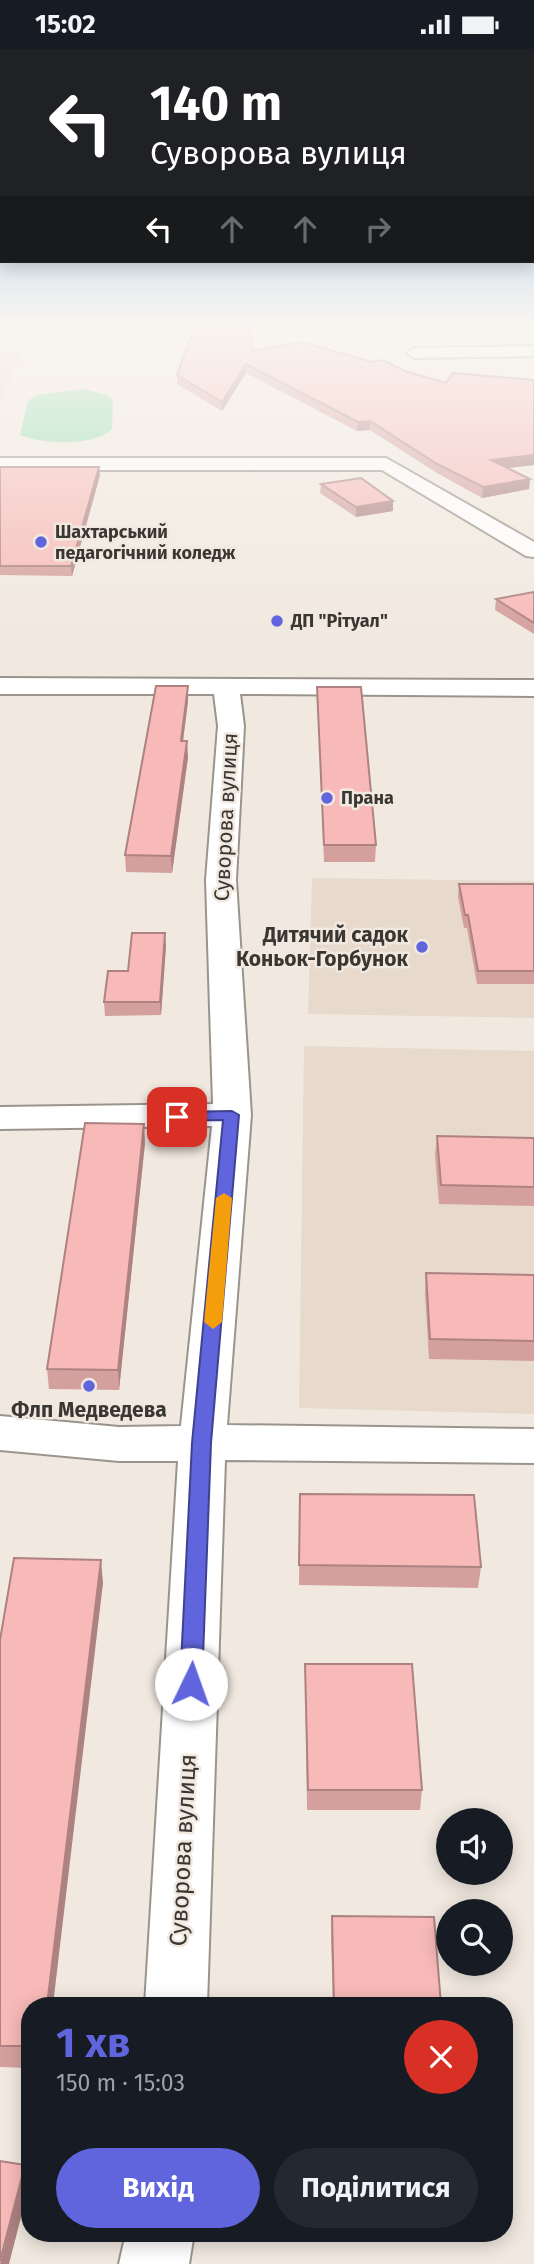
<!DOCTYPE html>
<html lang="uk">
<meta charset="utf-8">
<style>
:root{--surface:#171b24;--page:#242831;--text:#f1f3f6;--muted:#9ea1a6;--accent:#6065dd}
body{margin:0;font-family:"Fira Sans",sans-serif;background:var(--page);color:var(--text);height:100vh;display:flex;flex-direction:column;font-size:26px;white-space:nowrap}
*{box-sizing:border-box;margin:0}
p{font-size:23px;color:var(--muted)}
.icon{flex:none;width:38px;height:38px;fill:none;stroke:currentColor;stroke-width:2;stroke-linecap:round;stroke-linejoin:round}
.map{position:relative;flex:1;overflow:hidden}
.drawer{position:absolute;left:21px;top:1948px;width:492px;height:245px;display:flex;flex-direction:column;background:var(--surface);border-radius:28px;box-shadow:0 4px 18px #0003}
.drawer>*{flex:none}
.top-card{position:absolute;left:0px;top:0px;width:536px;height:214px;box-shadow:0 4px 18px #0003;background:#202124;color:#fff;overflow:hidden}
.tools{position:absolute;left:436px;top:1759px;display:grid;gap:14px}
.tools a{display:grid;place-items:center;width:77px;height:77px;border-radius:50%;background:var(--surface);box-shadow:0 4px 18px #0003;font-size:35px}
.pin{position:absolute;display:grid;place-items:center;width:60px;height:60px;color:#fff;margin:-30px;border-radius:14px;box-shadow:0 4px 10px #0006}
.me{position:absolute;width:77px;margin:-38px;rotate:3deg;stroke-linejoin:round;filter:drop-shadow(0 0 5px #0008)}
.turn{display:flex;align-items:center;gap:24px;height:147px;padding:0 35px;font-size:32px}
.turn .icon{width:91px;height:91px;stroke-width:2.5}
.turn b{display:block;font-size:49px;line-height:60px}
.lanes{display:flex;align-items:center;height:66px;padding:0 35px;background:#0003;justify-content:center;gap:35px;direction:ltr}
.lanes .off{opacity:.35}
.round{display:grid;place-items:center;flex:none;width:74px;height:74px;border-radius:37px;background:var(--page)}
.summary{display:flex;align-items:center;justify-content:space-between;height:119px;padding:0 35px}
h1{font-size:42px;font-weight:700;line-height:52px;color:var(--accent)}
.button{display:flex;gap:14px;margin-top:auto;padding:14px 35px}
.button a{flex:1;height:80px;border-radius:42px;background:var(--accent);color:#fff;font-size:28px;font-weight:700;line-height:80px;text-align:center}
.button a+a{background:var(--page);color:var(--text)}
.status{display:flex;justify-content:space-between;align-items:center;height:49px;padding:0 35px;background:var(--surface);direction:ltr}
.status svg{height:19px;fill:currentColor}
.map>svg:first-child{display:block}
</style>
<div class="status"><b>15:02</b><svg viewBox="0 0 49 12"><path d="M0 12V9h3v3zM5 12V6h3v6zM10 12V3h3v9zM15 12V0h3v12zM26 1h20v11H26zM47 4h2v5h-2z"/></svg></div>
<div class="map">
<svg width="534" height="2215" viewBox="0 0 534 2215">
<rect width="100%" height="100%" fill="#f1e9e0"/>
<g fill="#e7dacd">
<path d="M0 303H23L0 353Z"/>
<path d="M312 829 534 832V969L308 965Z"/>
<path d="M304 997 534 1002V1365L299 1359Z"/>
</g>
<path fill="#8fdeaa" d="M83 340 104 345 113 351 112 380C94 398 43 395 20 386L28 352 36 346Z"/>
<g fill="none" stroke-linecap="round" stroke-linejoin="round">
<g stroke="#9b948c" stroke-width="4">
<g id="minor">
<path d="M534 297V307L415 309 407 304 415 299Z"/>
<path d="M0 409H386L534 493V508L526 507 382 421H0Z"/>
<path d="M0 629 534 631V647L240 645 244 677 236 831 251 1066 227 1376 534 1380V1414L225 1411 207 1956H145L178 1412H119L0 1401V1367L119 1378 181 1377 212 1077 0 1080V1058L213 1055 206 831 218 677 214 645H0Z"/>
<path d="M126 2184H194L189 2215H119Z"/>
</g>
</g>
<use href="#minor" fill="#fff" fill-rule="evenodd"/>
</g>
<g fill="#d4a09e">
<path d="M253 302 405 322 446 334 534 331V416L507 419 530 430 529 440 482 449 437 424 370 381 357 382 246 324 222 362 177 335V326Z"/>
<path d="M0 418 100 426 72 527 0 526Z"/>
<path d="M321 435 393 452V462L356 468 320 444Z"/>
<path d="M534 543V585L495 561 496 550Z"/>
<path d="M317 638 376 796 375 813H324Z"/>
<path d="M188 652 183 692 188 708 172 824 126 823 125 806Z"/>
<path d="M459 835H534V935H477L467 879H464L458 848Z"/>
<path d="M166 897 161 966 105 967 104 953 128 922Z"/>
<path d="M437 1087 534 1089V1157L439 1155 435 1106Z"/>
<path d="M145 1094 119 1341 49 1340 47 1320Z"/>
<path d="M426 1224 534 1226V1312L429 1310 425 1244Z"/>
<path d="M300 1445 481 1518 478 1539 299 1536Z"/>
<path d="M103 1534 30 1956V2019L0 2018V1591Z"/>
<path d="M305 1615 422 1741 420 1761H307Z"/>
<path d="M332 1867 441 1956H333L331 1887Z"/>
</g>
<g fill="#ad8281">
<path d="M246 315V324L222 362V353Z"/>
<path d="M370 372V381L357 382 358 373Z"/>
<path d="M534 406V416L490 421 491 411Z"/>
<path d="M99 418 100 426 72 527 71 517Z"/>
<path d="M530 430 529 440 482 449 483 438Z"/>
<path d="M393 452V462L356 468V458Z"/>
<path d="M188 637V652L181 707V692Z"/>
<path d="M187 692 188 708 172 824 171 807Z"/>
<path d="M165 884 166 897 161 966 160 953Z"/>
<path d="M144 1075 145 1094 119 1341 118 1321Z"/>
<path d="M101 1511 103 1534 53 1956H47Z"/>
<path d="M25 2116 29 2137 9 2215H0Z"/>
</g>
<g fill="#f7bab8" stroke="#ad8281" stroke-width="2">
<path d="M194 279H250L253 302 301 293 372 313 383 311 405 322 446 334 453 324 534 331V406L491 411 530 430 483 438 437 415 370 372 358 373 246 315 222 353 177 326Z"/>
<path d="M0 418H99L71 517H0Z"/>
<path d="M361 429 393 452 356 458 321 435Z"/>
<path d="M534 543V574L496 550Z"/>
<path d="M156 637H188L181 692H187L171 807 125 806Z"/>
<path d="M317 638H361L376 796H324Z"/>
<path d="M459 835H534V922H478L468 866H465Z"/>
<path d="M132 884H165L160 953H104L108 922H128Z"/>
<path d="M85 1074 144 1075 118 1321 47 1320Z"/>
<path d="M437 1087 534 1089V1138L441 1136Z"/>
<path d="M426 1224 534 1226V1292L430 1290Z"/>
<path d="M300 1445 474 1446 481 1518 299 1516Z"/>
<path d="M14 1509 101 1511 47 1956H30V1997H0V1591Z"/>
<path d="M305 1615H412L422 1741H308Z"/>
<path d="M332 1867 434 1868 441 1956H334Z"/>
<path d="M0 2112 25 2116 0 2212Z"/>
</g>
<linearGradient id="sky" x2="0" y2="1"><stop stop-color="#8bbfed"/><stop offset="0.47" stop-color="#f9f5f1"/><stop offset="1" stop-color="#f9f5f1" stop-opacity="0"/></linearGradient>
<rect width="534" height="589" fill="url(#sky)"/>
<path fill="#6065dd" stroke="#3e4290" stroke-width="2" d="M232 1062 239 1066 211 1394 202 1635 198 1641 191 1644 183 1641 180 1635 192 1394 223 1071 177 1072 169 1068 177 1063Z"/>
<path fill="#f59e0b" d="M224 1144 232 1149 222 1273 213 1280 204 1273 216 1149Z"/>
<g fill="#6065dd" stroke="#f1e9e0" stroke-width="2.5">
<circle cx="41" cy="493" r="7"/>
<circle cx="277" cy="572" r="7"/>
<circle cx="327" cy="749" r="7"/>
<circle cx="422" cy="898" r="7"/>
<circle cx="89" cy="1337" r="7"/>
</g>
<g text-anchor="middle" stroke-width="5" stroke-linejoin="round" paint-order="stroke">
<g font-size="18" font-weight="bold" fill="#3a3733" stroke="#f1e9e0" text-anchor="start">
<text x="55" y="489">Шахтарський<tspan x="55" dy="21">педагогічний коледж</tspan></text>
<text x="291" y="578">ДП "Рітуал"</text>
<text x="341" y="755">Прана</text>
</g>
<g font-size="21" fill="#3a3733" stroke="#f1e9e0">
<text transform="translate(226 768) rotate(-87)" y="7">Суворова вулиця</text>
</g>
<g font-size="21" font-weight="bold" fill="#3a3733" stroke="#f1e9e0" text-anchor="end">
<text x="408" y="893">Дитячий садок<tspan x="408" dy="24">Коньок-Горбунок</tspan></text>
<text x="89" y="1368" text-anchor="middle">Флп Медведева</text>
</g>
<g font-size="24" fill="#3a3733" stroke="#f1e9e0">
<text transform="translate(183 1801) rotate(-87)" y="8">Суворова вулиця</text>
</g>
</g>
</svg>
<div class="tools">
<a><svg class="icon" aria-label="sound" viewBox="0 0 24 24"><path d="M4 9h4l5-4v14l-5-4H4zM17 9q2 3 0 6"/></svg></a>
<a><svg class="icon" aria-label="search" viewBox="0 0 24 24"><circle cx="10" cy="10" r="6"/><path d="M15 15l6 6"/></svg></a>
</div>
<div class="pin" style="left:177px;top:1068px;background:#d93025"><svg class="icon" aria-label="arrive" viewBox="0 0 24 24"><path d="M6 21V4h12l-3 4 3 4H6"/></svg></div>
<svg class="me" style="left:191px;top:1635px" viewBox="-20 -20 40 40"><circle r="19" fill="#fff"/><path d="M0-13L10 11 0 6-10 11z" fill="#6065dd"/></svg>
<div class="top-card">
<div class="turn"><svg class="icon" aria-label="left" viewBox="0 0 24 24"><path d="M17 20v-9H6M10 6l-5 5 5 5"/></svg><div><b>140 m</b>Суворова вулиця</div></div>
<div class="lanes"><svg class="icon" aria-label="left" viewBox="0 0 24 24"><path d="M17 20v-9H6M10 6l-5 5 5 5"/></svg><svg class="icon off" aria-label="ahead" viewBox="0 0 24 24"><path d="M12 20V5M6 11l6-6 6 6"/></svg><svg class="icon off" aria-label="ahead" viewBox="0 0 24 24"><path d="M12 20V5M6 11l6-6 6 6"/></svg><svg class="icon off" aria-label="right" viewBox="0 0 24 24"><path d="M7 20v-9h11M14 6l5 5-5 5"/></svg></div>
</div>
<section class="drawer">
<div class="summary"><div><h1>1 хв</h1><p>150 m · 15:03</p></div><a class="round" style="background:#d93025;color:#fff"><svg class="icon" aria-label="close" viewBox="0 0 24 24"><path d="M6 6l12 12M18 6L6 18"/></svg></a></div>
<div class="button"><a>Вихід</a><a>Поділитися</a></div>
</section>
</div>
